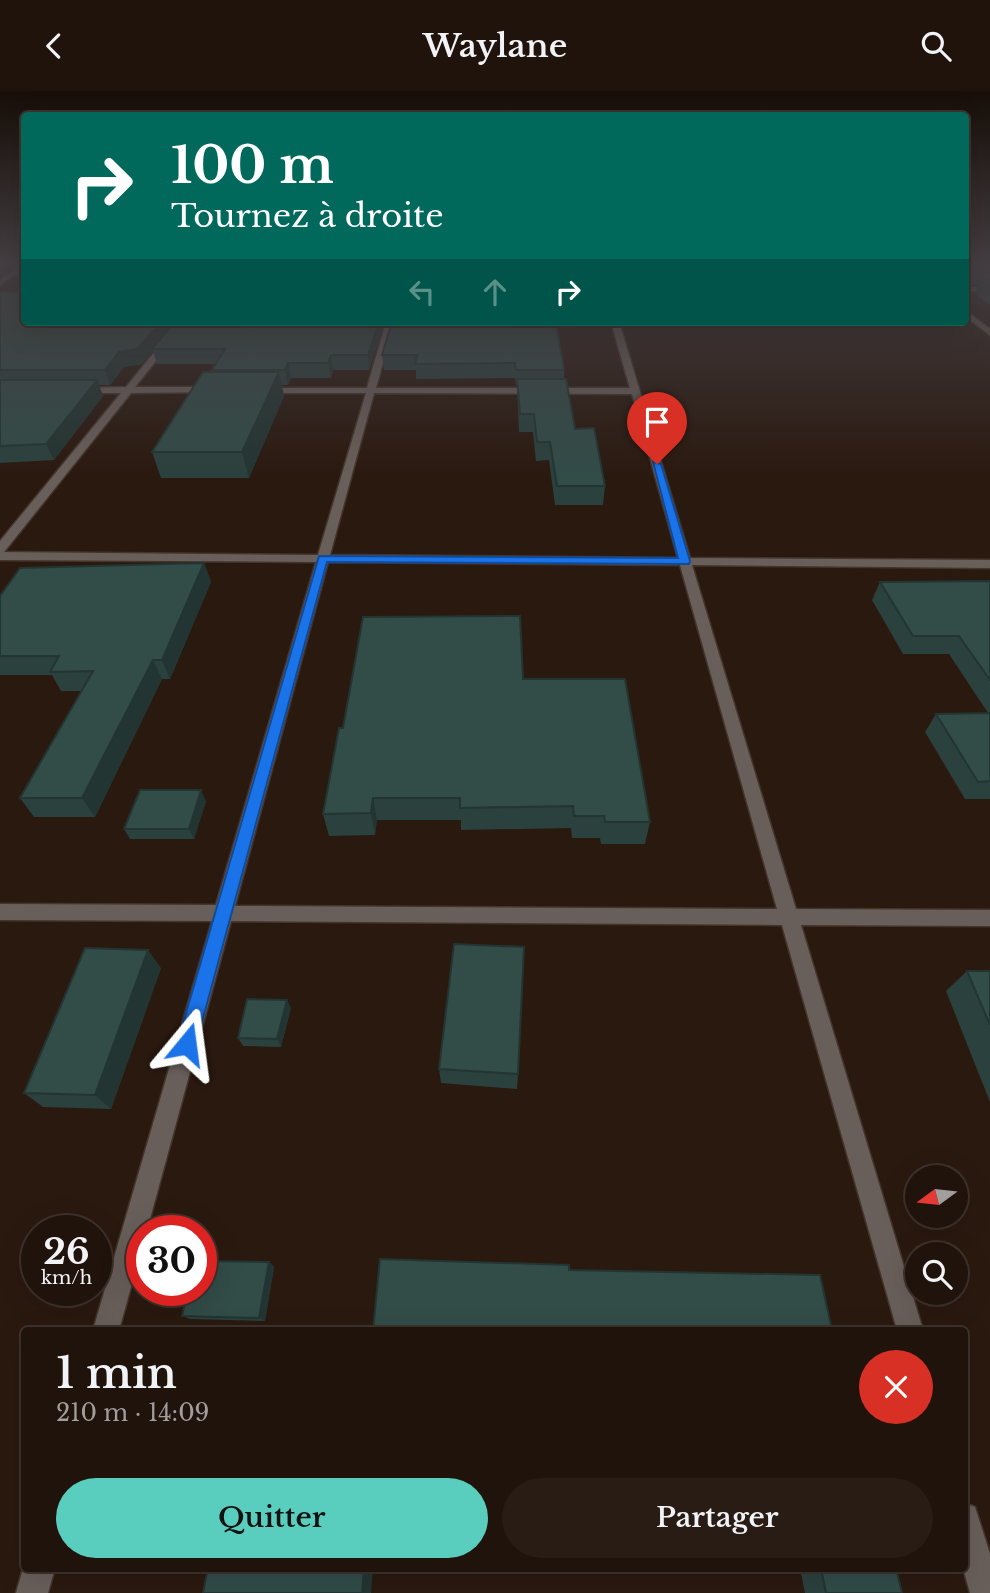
<!DOCTYPE html>
<html lang="fr">
<meta charset="utf-8">
<style>
:root{--surface:#20130b;--page:#281c14;--text:#f1f3f6;--muted:#a29e9d;--line:#3d322c;--accent:#59cebf}
body{margin:0;font-family:"Libre Baskerville",serif;background:var(--page);color:var(--text);height:100vh;display:flex;flex-direction:column;font-size:26px;white-space:nowrap}
*{box-sizing:border-box;margin:0}
p{font-size:23px;color:var(--muted)}
.icon{flex:none;width:38px;height:38px;fill:none;stroke:currentColor;stroke-width:2;stroke-linecap:round;stroke-linejoin:round}
.map{position:relative;flex:1;overflow:hidden}
.panel{position:absolute;left:21px;top:1236px;width:947px;height:245px;display:flex;flex-direction:column;background:var(--surface);border-radius:7px;box-shadow:0 7px 28px #0002,0 0 0 2px var(--line)}
.panel>*{flex:none}
.guide{position:absolute;left:21px;top:21px;width:948px;height:214px;border-radius:7px;box-shadow:0 7px 28px #0002,0 0 0 2px var(--line);background:#00695c;color:#fff;overflow:hidden}
.needle{width:46px;rotate:255deg}
.buttons{position:absolute;left:905px;top:1074px;display:grid;gap:14px}
.buttons a{display:grid;place-items:center;width:63px;height:63px;border-radius:50%;background:var(--surface);box-shadow:0 7px 28px #0002,0 0 0 2px var(--line);font-size:35px}
.speed{position:absolute;left:21px;top:1124px;display:flex;gap:14px;font-size:35px;font-weight:700;text-align:center}
.speed>*{display:grid;place-content:center;width:91px;height:91px;border-radius:50%;background:var(--surface);box-shadow:0 7px 28px #0002,0 0 0 2px var(--line);line-height:1}
.speed small{font-size:18px;font-weight:400}
.speed .limit{border:10px solid #d22;background:#fff;color:#111}
.pin{position:absolute;display:grid;place-items:center;width:60px;height:60px;color:#fff;margin:-72px -30px;border-radius:50% 50% 50% 0;rotate:-45deg;box-shadow:0 0 7px #0007}
.pin .icon{rotate:45deg}
.me{position:absolute;width:77px;margin:-38px;rotate:16deg;stroke-linejoin:round;filter:drop-shadow(0 0 5px #0008)}
.turn{display:flex;align-items:center;gap:24px;height:147px;padding:0 35px;font-size:32px}
.turn .icon{width:91px;height:91px;stroke-width:2.5}
.turn b{display:block;font-size:49px;line-height:60px}
.lanes{display:flex;align-items:center;height:66px;padding:0 35px;background:#0003;justify-content:center;gap:35px;direction:ltr}
.lanes .off{opacity:.35}
.round{display:grid;place-items:center;flex:none;width:74px;height:74px;border-radius:37px;background:var(--page)}
.headline{display:flex;align-items:center;justify-content:space-between;height:119px;padding:0 35px}
h1{font-size:42px;font-weight:600;line-height:52px}
.button{display:flex;gap:14px;margin-top:auto;padding:14px 35px}
.button a{flex:1;height:80px;border-radius:42px;background:var(--accent);color:#111;font-size:28px;font-weight:600;line-height:80px;text-align:center}
.button a+a{background:var(--page);color:var(--text)}
header{display:flex;justify-content:space-between;align-items:center;height:91px;padding:0 35px;background:var(--surface);font-size:32px;font-weight:600}
.map>svg:first-child{display:block}
</style>
<header><svg class="icon" aria-label="back" viewBox="0 0 24 24"><path d="M15 5l-7 7 7 7"/></svg>Waylane<svg class="icon" aria-label="search" viewBox="0 0 24 24"><circle cx="10" cy="10" r="6"/><path d="M15 15l6 6"/></svg></header>
<div class="map">
<svg width="990" height="1502" viewBox="0 0 990 1502">
<rect width="100%" height="100%" fill="#2a190f"/>
<g fill="none" stroke-linecap="round" stroke-linejoin="round">
<g stroke="#44342b" stroke-width="3">
<g id="minor">
<path d="M21 174H24V178L0 194V189Z"/>
<rect x="966" y="196" width="24" height="4"/>
<path d="M966 220 990 238V244L966 226Z"/>
<path d="M179 231H187L135 296H213L216 297V301L131 302 4 461H1L318 464 366 302H259L256 301V297H367L386 231H394L376 297H630L611 231H619L690 467 990 469V477L692 474 796 818 990 819V835L801 834 923 1239H897L782 834 231 830 147 1139H142V1157L119 1239H93L212 830 0 829V813L216 814 316 471 0 469V450L121 302H77L73 299 74 297 126 296ZM374 302 632 303 678 467 330 464ZM328 471 680 474 777 818 235 815Z"/>
<path d="M964 1412 975 1416 990 1463V1502H970L963 1477Z"/>
<path d="M24 1474V1477H55L48 1502H16Z"/>
</g>
</g>
<use href="#minor" fill="#695f5a" fill-rule="evenodd"/>
</g>
<g fill="#2b413e">
<path d="M966 174H990V214L975 203 978 194 966 193Z"/>
<path d="M0 201 24 231H385L369 279H333L331 287H291L288 294H281L284 305 249 387H161L152 361 212 281V279L215 273H157L153 260 142 273 124 276 110 294H99L103 305 54 369 0 372Z"/>
<path d="M392 231 564 279V288L575 338 605 395 603 414H555L549 369 536 370 533 341H519L517 294H516L515 287 416 288V279H384L382 264Z"/>
<path d="M204 472 211 491 170 588H162L95 726H34L20 707 82 600H61L52 584H0V505Z"/>
<path d="M990 490V708H965L925 641 936 623 988 622 949 563H903L872 509 880 491Z"/>
<path d="M523 588 650 731 645 753H601L600 747H572L571 737 461 739V729H377L375 744 329 745 323 723 343 637Z"/>
<path d="M206 710 194 748H130L124 738Z"/>
<path d="M161 877 111 1018 43 1016 24 1002Z"/>
<path d="M967 880H990V1011L946 900Z"/>
<path d="M291 917 281 956 243 955 238 947Z"/>
<path d="M439 978 518 983 517 998 441 992Z"/>
<path d="M269 1171 274 1176 265 1230 190 1228 182 1225Z"/>
<path d="M800 1477H896L902 1502H805Z"/>
</g>
<g fill="#233532">
<path d="M0 174H7L0 179Z"/>
<path d="M161 231H177L152 258 153 260 142 273 124 276 110 294 105 279 119 261Z"/>
<path d="M379 231H385L369 279 368 264Z"/>
<path d="M331 264 333 279 331 287 328 272Z"/>
<path d="M288 272 291 287 288 294 285 279Z"/>
<path d="M279 281 284 305 249 387 242 361Z"/>
<path d="M97 289 103 305 54 369 46 353Z"/>
<path d="M204 472 211 491 170 588 162 569Z"/>
<path d="M153 569 162 588 95 726 82 707Z"/>
<path d="M201 699 206 710 194 748 189 738Z"/>
<path d="M373 707 377 729 375 744 371 722Z"/>
<path d="M148 859 161 877 111 1018 95 1004Z"/>
<path d="M287 909 291 917 281 956 277 948Z"/>
<path d="M269 1171 274 1176 265 1230 259 1227Z"/>
<path d="M364 1477H373L371 1502H362Z"/>
</g>
<g fill="#324c48" stroke="#233532" stroke-width="2">
<path d="M966 174H990V181L971 180 966 177Z"/>
<path d="M990 189V196L980 190Z"/>
<path d="M0 201H24V231H161L137 258 119 261 105 279H0Z"/>
<path d="M175 231H379L368 264H331L328 272H288L285 279H212L225 258H152Z"/>
<path d="M392 231H546V232L556 231 564 279H516L515 272 415 273 417 264H382Z"/>
<path d="M203 281H279L242 361H152Z"/>
<path d="M517 288H566L575 338 594 337 605 395H557L550 351H537L534 323H520Z"/>
<path d="M0 289H97L46 353 0 355Z"/>
<path d="M204 472 162 569H153L82 707H20L93 580 50 581 59 565H0V505L20 477Z"/>
<path d="M990 490V589L959 545H913L880 491Z"/>
<path d="M520 525 523 588H625L650 731H605L604 725H574L573 715 460 717V707H373L371 722 323 723 339 637H343L363 526Z"/>
<path d="M990 622V690L978 691 936 623Z"/>
<path d="M140 699H201L189 738H124Z"/>
<path d="M454 853 524 856 518 983 439 978Z"/>
<path d="M85 857 148 859 95 1004 24 1002Z"/>
<path d="M967 880H990V934Z"/>
<path d="M247 908 287 909 277 948 238 947Z"/>
<path d="M380 1168 569 1174V1179L820 1184 832 1239H373Z"/>
<path d="M201 1170 269 1171 259 1227 182 1225 188 1199H201Z"/>
<path d="M208 1477H364L362 1502H203Z"/>
<path d="M821 1477H896L902 1502H826Z"/>
</g>
<linearGradient id="sky" x2="0" y2="1"><stop stop-color="#170e08"/><stop offset="0.45" stop-color="#443e42"/><stop offset="1" stop-color="#443e42" stop-opacity="0"/></linearGradient>
<rect width="990" height="385" fill="url(#sky)"/>
<path fill="#1a73e8" stroke="#114b97" stroke-width="2" d="M653 371 661 373 690 470 689 473 327 471 196 953 194 959 187 962 180 959 177 953 319 465 678 467Z"/>
</svg>
<div class="buttons">
<a><svg class="needle" viewBox="-14 -14 28 28"><path d="M0-13l5 13h-10z" fill="#e53935"/><path d="M0 13l5-13h-10z" fill="#a29e9d"/></svg></a>
<a><svg class="icon" aria-label="search" viewBox="0 0 24 24"><circle cx="10" cy="10" r="6"/><path d="M15 15l6 6"/></svg></a>
</div>
<div class="speed"><div>26<small>km/h</small></div><div class="limit">30</div></div>
<div class="pin" style="left:657px;top:373px;background:#d93025"><svg class="icon" aria-label="arrive" viewBox="0 0 24 24"><path d="M6 21V4h12l-3 4 3 4H6"/></svg></div>
<svg class="me" style="left:187px;top:953px" viewBox="-20 -20 40 40"><path d="M0-17L14 15 0 8-14 15z" fill="#1a73e8" stroke="#fff" stroke-width="4"/></svg>
<div class="guide">
<div class="turn"><svg class="icon" aria-label="right" viewBox="0 0 24 24"><path d="M7 20v-9h11M14 6l5 5-5 5"/></svg><div><b>100 m</b>Tournez à droite</div></div>
<div class="lanes"><svg class="icon off" aria-label="left" viewBox="0 0 24 24"><path d="M17 20v-9H6M10 6l-5 5 5 5"/></svg><svg class="icon off" aria-label="ahead" viewBox="0 0 24 24"><path d="M12 20V5M6 11l6-6 6 6"/></svg><svg class="icon" aria-label="right" viewBox="0 0 24 24"><path d="M7 20v-9h11M14 6l5 5-5 5"/></svg></div>
</div>
<section class="panel">
<div class="headline"><div><h1>1 min</h1><p>210 m · 14:09</p></div><a class="round" style="background:#d93025;color:#fff"><svg class="icon" aria-label="close" viewBox="0 0 24 24"><path d="M6 6l12 12M18 6L6 18"/></svg></a></div>
<div class="button"><a>Quitter</a><a>Partager</a></div>
</section>
</div>
